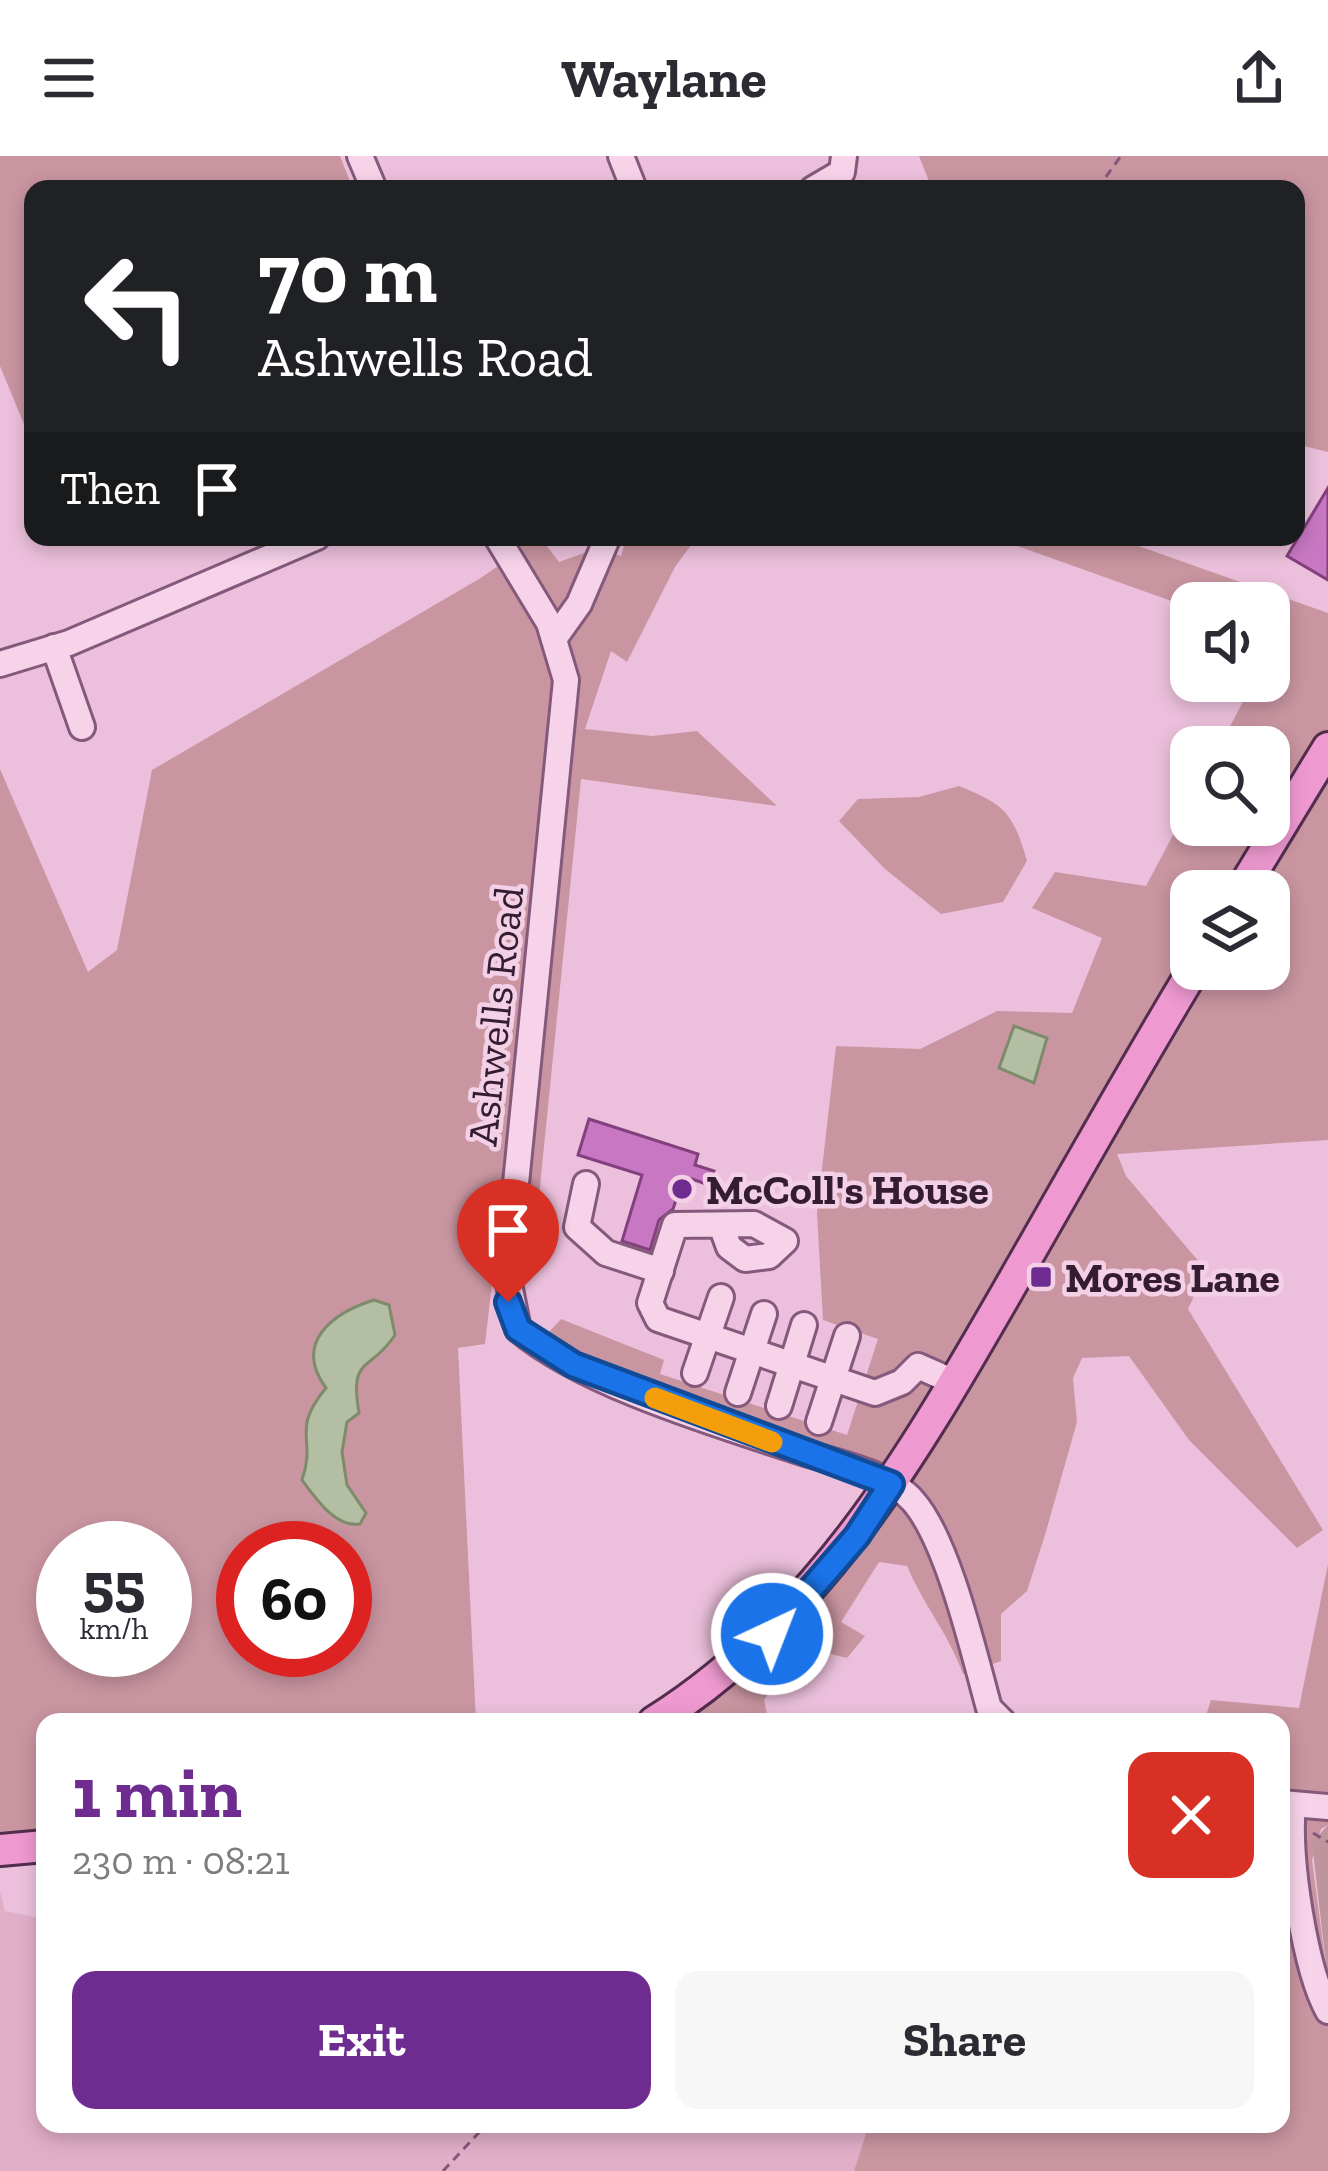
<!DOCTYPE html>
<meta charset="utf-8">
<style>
:root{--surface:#fff;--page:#f7f7f7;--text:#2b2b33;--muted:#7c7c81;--accent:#6e2c90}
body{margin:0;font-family:"Zilla Slab",serif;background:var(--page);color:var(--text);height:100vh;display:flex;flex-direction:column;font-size:45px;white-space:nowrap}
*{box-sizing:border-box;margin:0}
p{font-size:39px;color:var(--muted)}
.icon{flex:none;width:66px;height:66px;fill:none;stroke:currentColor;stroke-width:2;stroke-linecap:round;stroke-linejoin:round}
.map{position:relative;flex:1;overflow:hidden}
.drawer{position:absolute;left:36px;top:1557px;width:1254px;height:420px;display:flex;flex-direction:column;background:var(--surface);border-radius:24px;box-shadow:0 6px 18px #0003}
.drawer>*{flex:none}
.hud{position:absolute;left:24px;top:24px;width:1281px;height:366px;border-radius:24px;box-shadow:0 6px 18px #0003;background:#202124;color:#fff;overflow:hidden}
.buttons{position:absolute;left:1170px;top:426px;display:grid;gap:24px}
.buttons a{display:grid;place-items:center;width:120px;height:120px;border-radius:24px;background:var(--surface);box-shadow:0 6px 18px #0003;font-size:60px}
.speed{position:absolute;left:36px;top:1365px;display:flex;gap:24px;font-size:60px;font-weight:700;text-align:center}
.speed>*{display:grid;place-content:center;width:156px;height:156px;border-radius:50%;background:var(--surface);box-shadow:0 6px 18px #0003;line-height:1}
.speed small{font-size:30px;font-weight:400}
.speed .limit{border:18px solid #d22;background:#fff;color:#111}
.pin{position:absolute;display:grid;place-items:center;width:102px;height:102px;color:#fff;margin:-123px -51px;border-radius:50% 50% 50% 0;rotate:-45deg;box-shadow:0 0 12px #0007}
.pin .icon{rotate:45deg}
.me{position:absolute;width:132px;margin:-66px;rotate:43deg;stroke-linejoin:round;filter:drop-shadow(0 0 9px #0008)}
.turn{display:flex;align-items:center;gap:42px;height:252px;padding:0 36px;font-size:54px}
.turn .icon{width:156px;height:156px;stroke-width:2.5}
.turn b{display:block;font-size:84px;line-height:102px}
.then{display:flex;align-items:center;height:114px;padding:0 36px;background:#0003;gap:24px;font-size:45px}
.round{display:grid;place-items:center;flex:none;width:126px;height:126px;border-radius:24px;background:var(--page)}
.headline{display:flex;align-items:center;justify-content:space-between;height:204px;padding:0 36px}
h1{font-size:72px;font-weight:700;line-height:90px;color:var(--accent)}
.button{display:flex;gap:24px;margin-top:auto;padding:24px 36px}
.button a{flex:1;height:138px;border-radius:24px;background:var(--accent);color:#fff;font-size:48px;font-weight:700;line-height:138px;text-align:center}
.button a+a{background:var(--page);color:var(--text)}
header{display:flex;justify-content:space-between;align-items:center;height:156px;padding:0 36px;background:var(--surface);font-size:54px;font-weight:700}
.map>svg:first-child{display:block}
</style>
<header><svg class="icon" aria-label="menu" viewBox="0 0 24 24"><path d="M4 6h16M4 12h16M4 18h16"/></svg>Waylane<svg class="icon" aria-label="share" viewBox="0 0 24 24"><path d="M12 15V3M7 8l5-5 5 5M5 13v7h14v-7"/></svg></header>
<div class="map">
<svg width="1328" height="2015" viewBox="0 0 1328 2015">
<rect width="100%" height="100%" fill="#ecc0dc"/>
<path fill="#e1aec8" d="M0 1735 5 1755 45 1763V1968H869L854 2015H0Z"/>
<g fill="#c995a1" fill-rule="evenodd">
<path d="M0 0H340L353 33H33V270L26 273 0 210Z"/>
<path d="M919 0H1328V296L1296 288V33H932Z"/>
<path d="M517 381H540L559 406 598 392 621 400 627 381H697L675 411 627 506 611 495 585 573 652 580 697 575 777 650 581 623 536 1070 499 1067 485 1188 458 1192 476 1566H45V1690L0 1694V613L88 816 117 794 152 614 479 423 522 394ZM63 1392H165V1494H63ZM243 1392H345V1494H243Z"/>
<path d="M992 381H1113L1328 457V984L1117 998 1126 1020 1206 1114 1188 1153 1323 1374 1297 1392 1189 1284 1129 1200 1082 1202 1073 1222 1077 1266 1045 1379 1027 1435 1001 1458V1505L963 1518C948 1477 924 1450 907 1410L879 1406 841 1466 865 1480 847 1502 800 1490 764 1544 769 1566H690L680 1549 876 1351 868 1319 537 1189 561 1163 664 1204 660 1218 847 1279 878 1183 823 1164 817 1057 836 890 920 893 997 855 1072 857 1102 782 1032 752 1055 716 1146 730 1191 645V669H1269V591H1219L1254 525H1269V497L1277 483 1269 479V447H1191V452ZM1191 735H1269V813H1191Z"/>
<path d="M959 630C1006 649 1013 657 1027 705L1003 746 941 758 885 713 839 665 858 643 919 641Z"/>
<path d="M1328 1408V1669L1321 1673 1312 1704 1328 1826V2015H854L869 1968H1281V1566H1204L1211 1544 1299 1552Z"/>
</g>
<path fill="#be949d" d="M1328 1669V1826L1312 1687Z"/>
<g fill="#b4bea3" stroke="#7e8b6b" stroke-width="3">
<path d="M1014 870 1047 882 1034 927 999 912Z"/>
<path d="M374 1144 389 1149 395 1179C370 1217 349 1199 359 1257L347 1266 342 1296 347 1329 366 1357 360 1368C336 1372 316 1343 302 1324 317 1282 290 1275 326 1232 293 1187 332 1157 374 1144Z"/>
</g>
<g fill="#c878c2" stroke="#82407e" stroke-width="3">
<path d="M1328 332V424L1287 400Z"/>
<path d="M589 963 698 998 695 1009 714 1015 709 1029 692 1023 688 1037 679 1035 673 1053 659 1064 650 1094 622 1085 642 1019 578 999Z"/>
</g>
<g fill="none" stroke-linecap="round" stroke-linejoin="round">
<g stroke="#84597c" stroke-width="30">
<g id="minor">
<path d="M360 0 374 33"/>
<path d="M621 0 634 33"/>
<path d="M813 33 842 16 844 0"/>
<path d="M497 381 549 467 566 524 507 1118 518 1173C583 1228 714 1267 796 1294 832 1306 887 1315 913 1345 948 1384 974 1498 989 1552L1003 1566"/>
<path d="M554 483 579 448 606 385"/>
<path d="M54 491 82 571"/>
<path d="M0 508 69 487 317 381"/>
<path d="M586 1028 577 1071 606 1097 661 1115"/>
<path d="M721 1069 729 1091 745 1103 769 1100 785 1085 754 1068 675 1069 650 1147 658 1163 875 1237 902 1226 918 1210 954 1226"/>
<path d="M695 1217 721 1141"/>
<path d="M738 1237 764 1158"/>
<path d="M779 1250 804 1169"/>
<path d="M819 1266 847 1180"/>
<path d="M1281 1647 1328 1651"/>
<path d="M1293 1651C1287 1699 1305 1813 1328 1855"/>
</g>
</g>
<g stroke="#522d4d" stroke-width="36">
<g id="major">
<path d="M1241 735 1328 592"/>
<path d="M654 1566C819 1462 912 1301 1007 1136 1069 1028 1130 919 1194 813"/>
<path d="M0 1694 45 1690"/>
</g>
</g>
<g stroke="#84597c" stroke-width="3" stroke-dasharray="9 6" stroke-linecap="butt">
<path d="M1097 33 1121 0"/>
<path d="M1313 1677 1328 1686"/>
<path d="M443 2015 487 1968"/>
</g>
<use href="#minor" stroke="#f7d3ea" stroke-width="24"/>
<use href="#major" stroke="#ee99d0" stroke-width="30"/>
</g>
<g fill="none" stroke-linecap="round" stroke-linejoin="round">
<g stroke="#114b97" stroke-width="30">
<path id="route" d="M508 1146 518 1173 574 1209 891 1328 857 1380 772 1478"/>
</g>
<use href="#route" stroke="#1a73e8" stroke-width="21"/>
<path stroke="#f59e0b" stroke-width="21" d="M655 1242 772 1286"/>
</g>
<g fill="#6e2c90" stroke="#f3d0e6" stroke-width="4.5">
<circle cx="682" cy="1033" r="12"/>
<rect x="1029" y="1109" width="24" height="24" rx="6"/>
</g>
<g text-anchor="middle" stroke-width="9" stroke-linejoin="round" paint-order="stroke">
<g font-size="42" fill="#341d31" stroke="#f3d0e6">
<text transform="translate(495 860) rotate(-84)" y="15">Ashwells Road</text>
</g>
<g font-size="42" font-weight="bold" fill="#341d31" stroke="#f3d0e6" text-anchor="start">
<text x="706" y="1048">McColl's House</text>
<text x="1065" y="1136">Mores Lane</text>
</g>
</g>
</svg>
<div class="buttons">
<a><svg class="icon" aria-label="sound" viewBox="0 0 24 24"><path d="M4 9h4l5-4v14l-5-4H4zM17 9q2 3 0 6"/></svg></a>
<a><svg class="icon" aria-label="search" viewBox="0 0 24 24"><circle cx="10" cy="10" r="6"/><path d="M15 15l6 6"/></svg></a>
<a><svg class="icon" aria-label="layers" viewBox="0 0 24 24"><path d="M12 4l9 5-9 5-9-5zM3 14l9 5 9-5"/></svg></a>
</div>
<div class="speed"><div>55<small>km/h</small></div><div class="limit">60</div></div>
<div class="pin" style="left:508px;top:1146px;background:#d93025"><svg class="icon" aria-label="arrive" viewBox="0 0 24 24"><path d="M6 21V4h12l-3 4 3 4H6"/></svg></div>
<svg class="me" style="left:772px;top:1478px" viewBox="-20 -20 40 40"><circle r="17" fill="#1a73e8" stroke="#fff" stroke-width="3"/><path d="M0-11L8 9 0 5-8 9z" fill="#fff"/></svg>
<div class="hud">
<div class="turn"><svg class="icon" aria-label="left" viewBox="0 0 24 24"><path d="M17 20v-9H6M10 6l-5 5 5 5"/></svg><div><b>70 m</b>Ashwells Road</div></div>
<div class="then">Then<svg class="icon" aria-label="arrive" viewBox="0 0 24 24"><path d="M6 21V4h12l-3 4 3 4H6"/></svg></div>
</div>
<section class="drawer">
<div class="headline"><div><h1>1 min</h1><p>230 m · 08:21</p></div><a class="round" style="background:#d93025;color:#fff"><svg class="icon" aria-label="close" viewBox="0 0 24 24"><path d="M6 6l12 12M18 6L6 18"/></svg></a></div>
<div class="button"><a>Exit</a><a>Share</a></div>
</section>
</div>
